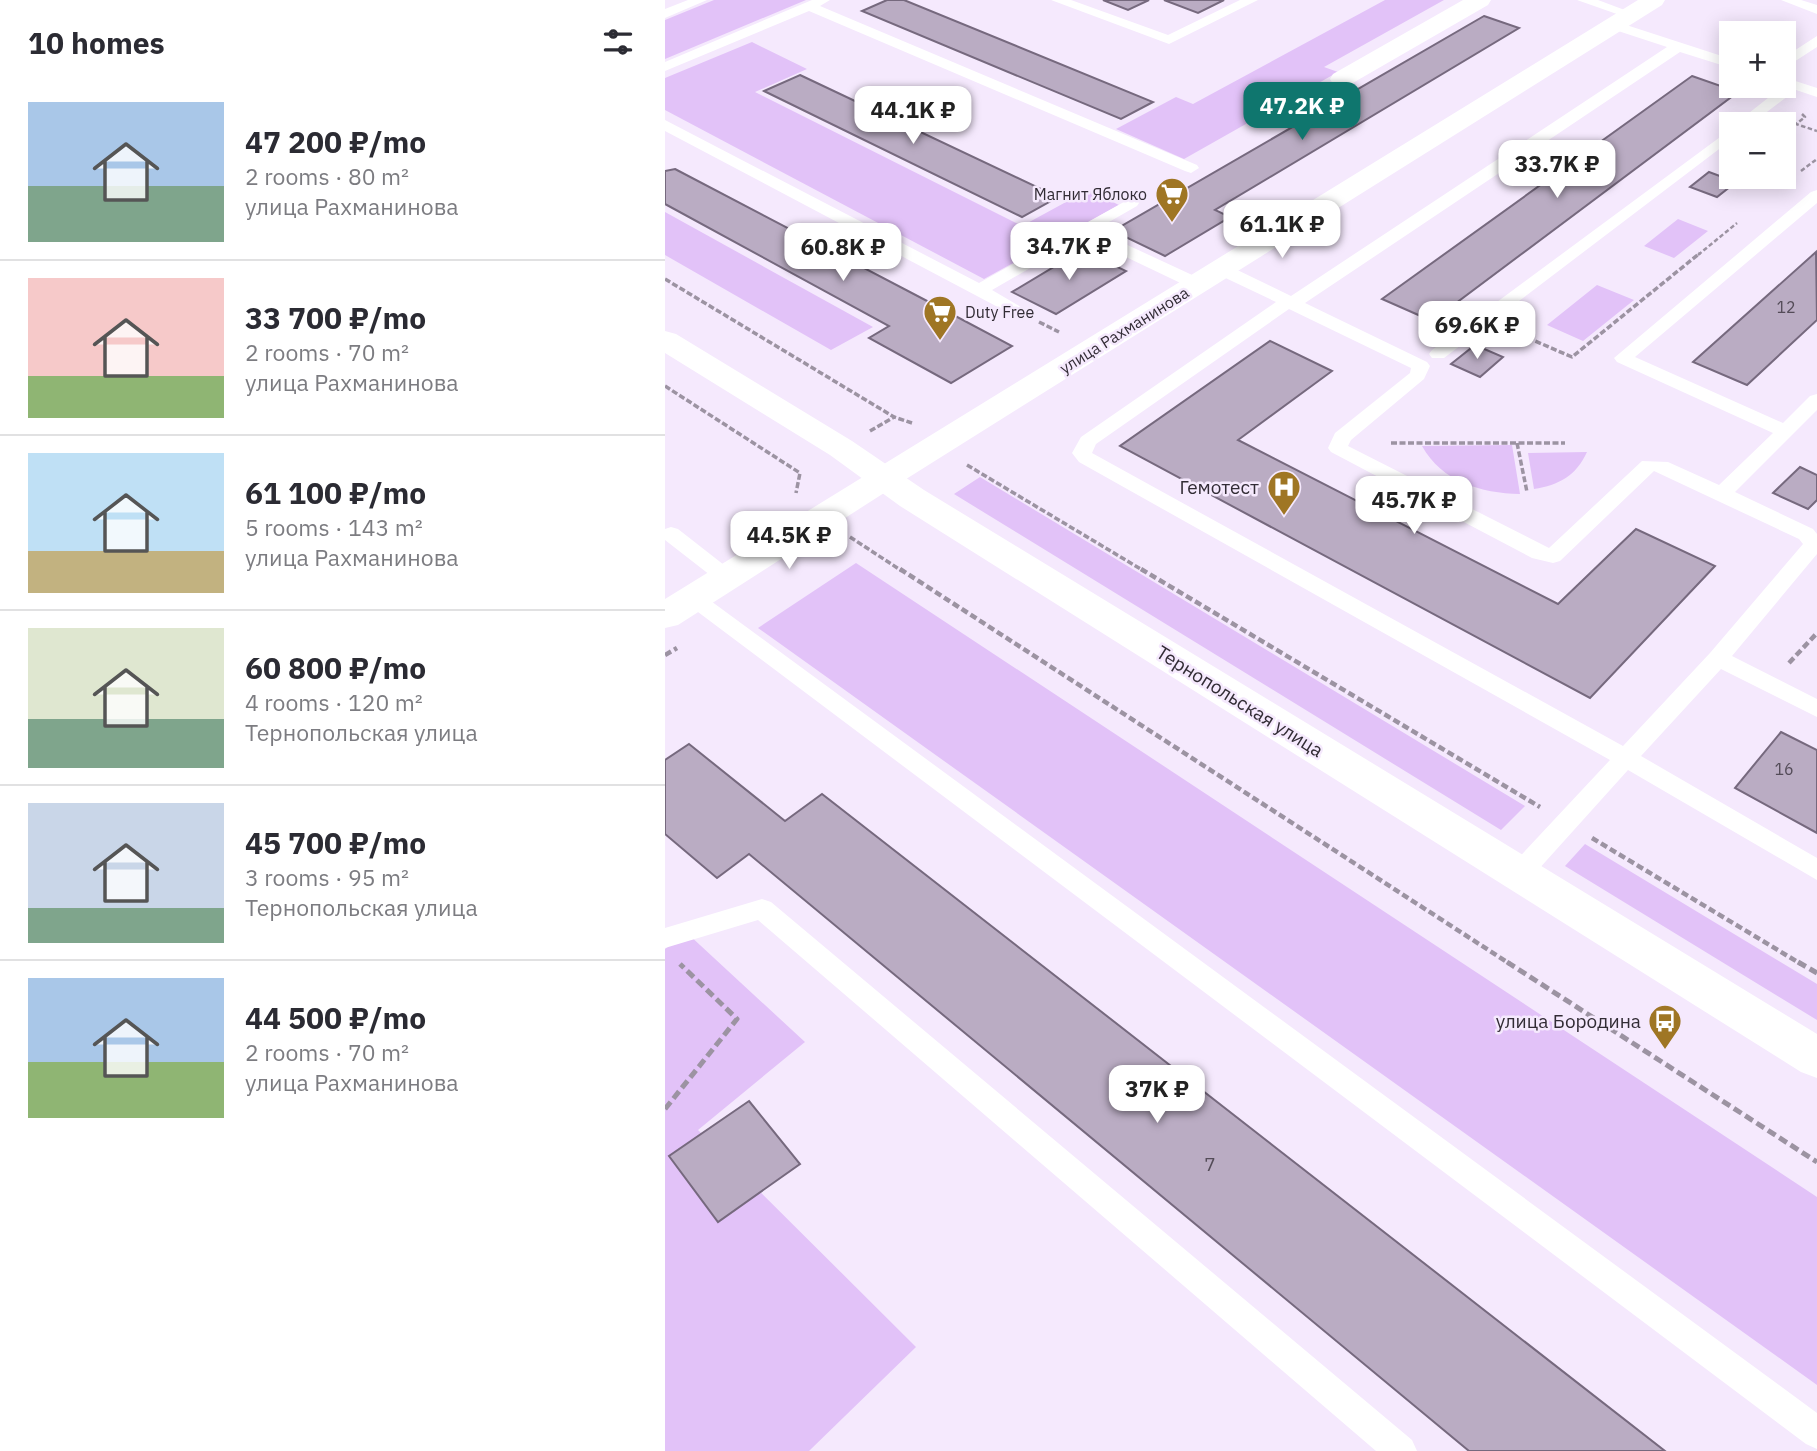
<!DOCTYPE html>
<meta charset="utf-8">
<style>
:root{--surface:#fff;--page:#f7f7f7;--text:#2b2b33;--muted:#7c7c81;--line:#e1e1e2;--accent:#0f766e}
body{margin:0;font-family:"IBM Plex Sans",sans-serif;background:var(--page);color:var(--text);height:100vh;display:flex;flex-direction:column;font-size:26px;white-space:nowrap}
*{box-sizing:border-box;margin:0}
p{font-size:23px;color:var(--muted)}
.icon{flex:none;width:38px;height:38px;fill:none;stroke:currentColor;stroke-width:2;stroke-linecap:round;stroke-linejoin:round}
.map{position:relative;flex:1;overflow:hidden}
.side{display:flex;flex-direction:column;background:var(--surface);width:665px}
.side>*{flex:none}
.controls{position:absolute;left:1054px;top:21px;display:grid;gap:14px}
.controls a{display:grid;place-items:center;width:77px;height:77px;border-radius:0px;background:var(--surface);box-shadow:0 4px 18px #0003;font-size:35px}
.price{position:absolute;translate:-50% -60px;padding:0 16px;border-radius:14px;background:#fff;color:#222;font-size:23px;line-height:46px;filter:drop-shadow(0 2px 4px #0008)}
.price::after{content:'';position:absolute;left:50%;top:42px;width:21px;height:16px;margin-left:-10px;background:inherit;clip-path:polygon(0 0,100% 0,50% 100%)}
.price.on{background:var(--accent);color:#fff}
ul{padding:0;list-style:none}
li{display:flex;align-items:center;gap:21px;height:175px;padding:0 28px}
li+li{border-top:2px solid var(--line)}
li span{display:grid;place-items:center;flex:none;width:196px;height:140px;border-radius:0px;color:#555}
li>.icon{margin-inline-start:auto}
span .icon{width:84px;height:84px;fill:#fffc;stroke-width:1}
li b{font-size:30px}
h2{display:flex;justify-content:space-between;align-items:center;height:84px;padding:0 28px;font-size:30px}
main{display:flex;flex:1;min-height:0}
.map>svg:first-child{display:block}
</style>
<main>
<section class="side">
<h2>10 homes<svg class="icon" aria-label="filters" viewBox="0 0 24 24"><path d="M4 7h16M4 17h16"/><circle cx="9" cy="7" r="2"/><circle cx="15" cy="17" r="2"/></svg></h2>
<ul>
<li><span style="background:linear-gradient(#a9c7e8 60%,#7fa58c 0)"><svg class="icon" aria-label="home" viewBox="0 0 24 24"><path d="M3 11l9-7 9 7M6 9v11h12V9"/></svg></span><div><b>47 200 ₽/mo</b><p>2 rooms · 80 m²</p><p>улица Рахманинова</p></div></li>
<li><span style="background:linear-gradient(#f6c9c9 70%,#8fb573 0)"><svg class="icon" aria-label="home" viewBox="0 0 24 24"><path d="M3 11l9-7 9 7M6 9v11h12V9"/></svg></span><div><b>33 700 ₽/mo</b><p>2 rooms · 70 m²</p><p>улица Рахманинова</p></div></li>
<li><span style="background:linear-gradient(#bfe0f5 70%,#c2b280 0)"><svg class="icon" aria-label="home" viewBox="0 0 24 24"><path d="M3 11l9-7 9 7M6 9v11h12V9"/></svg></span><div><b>61 100 ₽/mo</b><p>5 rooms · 143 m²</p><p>улица Рахманинова</p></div></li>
<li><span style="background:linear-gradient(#dfe7d0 65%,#7fa58c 0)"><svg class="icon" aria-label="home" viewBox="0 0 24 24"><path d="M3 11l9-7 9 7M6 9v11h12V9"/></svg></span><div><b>60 800 ₽/mo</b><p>4 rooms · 120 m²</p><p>Тернопольская улица</p></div></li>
<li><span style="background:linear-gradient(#c9d6e8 75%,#7fa58c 0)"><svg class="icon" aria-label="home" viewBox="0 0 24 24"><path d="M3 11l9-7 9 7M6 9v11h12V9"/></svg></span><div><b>45 700 ₽/mo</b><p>3 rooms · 95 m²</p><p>Тернопольская улица</p></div></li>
<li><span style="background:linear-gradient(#a9c7e8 60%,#8fb573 0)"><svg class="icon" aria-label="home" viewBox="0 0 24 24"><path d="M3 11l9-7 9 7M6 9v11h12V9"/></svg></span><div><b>44 500 ₽/mo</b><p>2 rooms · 70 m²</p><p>улица Рахманинова</p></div></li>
</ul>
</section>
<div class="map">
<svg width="1152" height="1451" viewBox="0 0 1152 1451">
<rect width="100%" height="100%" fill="#f5e9fd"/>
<path fill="#e2c2f8" d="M49 0H141L0 59V20Z
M720 0H779L659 67 673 72 519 159 451 129 511 97 528 104Z
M87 42 142 69 90 92 357 226 423 190 454 205 319 279 0 110V78Z
M0 212 208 327 166 350 0 255Z
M1013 219 1043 231 1009 258 979 246Z
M932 285 969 300 918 341 882 325Z
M847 445 855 494C816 493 777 482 757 446Z
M922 452C911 476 894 485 869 489L863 453Z
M315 477 860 806 836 830 289 494Z
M191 563 1152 1197V1385L93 628Z
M920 844 1152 984V1020L900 866Z
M22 933 140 1042 33 1130 251 1347 144 1451H0V949Z"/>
<path fill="#baacc3" stroke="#76697e" stroke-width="2" d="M222 0H239L488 102 456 119 197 11Z
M438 0H484L463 10Z
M499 0H559L533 13Z
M819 16 854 28 550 210 565 217 500 256 448 231Z
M135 75 393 197 357 217 99 91Z
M1027 76 1073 92 767 321 717 299Z
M10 169 264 302 347 346 286 383 204 338 224 326 0 204V171Z
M1044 172 1071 182 1052 197 1025 187Z
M417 250 461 271 391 314 347 292Z
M1151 252 1152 320 1082 385 1028 362Z
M605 341 667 371 573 440 893 604 971 529 1050 566 925 698 455 446Z
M810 345 838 357 815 377 786 364Z
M1135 467 1152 475V500L1143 509 1108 493Z
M1116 732 1152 750V833L1070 788Z
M24 744 120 821 157 794 1000 1451H804L84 854 52 878 0 834V760Z
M84 1101 135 1164 53 1222 4 1156Z"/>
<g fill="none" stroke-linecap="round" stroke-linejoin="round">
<path stroke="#9c93a2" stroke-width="2.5" stroke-dasharray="4.5 2.5" stroke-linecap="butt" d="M1137 114 1140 117 1131 124 1152 131
M1136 171 1152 159
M1033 255 1072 223"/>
<path stroke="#9c93a2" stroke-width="3.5" stroke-dasharray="6 2.5" stroke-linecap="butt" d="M0 279 229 417 247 423
M374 322 394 332
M847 331 907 357 1035 253
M0 386 135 473 131 493
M205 431 229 417
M726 443H900
M852 443 862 492
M302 465 479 571
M185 537 237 571"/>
<path stroke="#9c93a2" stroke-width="4.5" stroke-dasharray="7 3.5" stroke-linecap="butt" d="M235 569 845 964
M476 569 875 807
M0 655 12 648
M1124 663 1152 633
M927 838 1136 964"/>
<path stroke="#9c93a2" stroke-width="5" stroke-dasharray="9 4.5" stroke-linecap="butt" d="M842 962 1152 1162
M1133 962 1152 973
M0 1109 72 1019 15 964"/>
<path fill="#fff" fill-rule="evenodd" d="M23 0H42L0 18V9Z
M147 0H165L155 6 532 165 534 168 526 173 520 171 144 11 0 71V62Z
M386 0H406L503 35 575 0H593L504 44Z
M912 0H933L973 15 966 19Z
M1116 0H1136L1152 5V14Z
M949 21 1066 59V68L1015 52 640 303 762 362 765 366 759 379 686 440 683 446 884 548 977 461 1003 462 1054 485 1108 433 952 362 949 358 1146 192 1152 190V203L970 357 1118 423 1145 396 1152 394V410L1070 492 1148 529 1152 534V554L1067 656 1152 699V717L1056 669 976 756 1152 858V880L963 770 863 881 854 884 845 881 842 874 845 867 945 760 414 462 407 453 416 437 611 302 550 273 548 269 550 265H562L626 296 1002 47 944 28V22ZM624 309 746 368 745 373 670 433 663 448 666 452 867 558 888 563 895 561 989 471 1134 539 1138 544 1045 653 958 746 427 453 431 444Z
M1152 36V47L1118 69V58Z
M1118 77 1152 88V97L1131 90 1086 124H1070L1118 86Z
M0 120 314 283 466 198 472 200 474 203 472 206 430 230 538 280 541 284 538 288H526L419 237 327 290 361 310 352 315 346 314 0 131Z
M1066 129V140L779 358H767L764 354 767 350Z
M6 527 13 529 68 572 71 577 68 582H54L0 540V529Z
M28 591 35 593 1152 1413V1449L1141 1444 21 603 17 598 21 593Z
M97 899 106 902 747 1440 752 1451H711L93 920 0 948V928Z"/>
<path fill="#fff" fill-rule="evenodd" d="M798 0H826L823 5 686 84 677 86 668 84 665 79 668 74Z
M973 0H1000L997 5 230 486 218 489 206 486 201 479 206 472Z"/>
<path fill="#fff" fill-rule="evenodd" d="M218 469 230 472 235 479 230 486 13 625 0 628V599L206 472Z"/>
<path fill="#fff" fill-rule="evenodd" d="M0 331 11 334 187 441 259 490 1152 1034V1078L1136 1072 235 506 165 455 0 353Z"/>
</g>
<defs>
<symbol id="supermarket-pin" viewBox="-11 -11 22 30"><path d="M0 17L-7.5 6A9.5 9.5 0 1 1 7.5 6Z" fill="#9f7624" stroke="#f5e9fd"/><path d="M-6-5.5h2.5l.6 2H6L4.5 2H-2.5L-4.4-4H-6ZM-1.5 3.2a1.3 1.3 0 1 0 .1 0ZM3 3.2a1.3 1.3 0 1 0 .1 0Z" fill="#fff"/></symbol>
<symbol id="hospital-pin" viewBox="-11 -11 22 30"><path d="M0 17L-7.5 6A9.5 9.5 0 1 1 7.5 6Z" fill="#9f7624" stroke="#f5e9fd"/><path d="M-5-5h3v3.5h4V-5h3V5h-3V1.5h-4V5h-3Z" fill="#fff"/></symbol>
<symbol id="bus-pin" viewBox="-11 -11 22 30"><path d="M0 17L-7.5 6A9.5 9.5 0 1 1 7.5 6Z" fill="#9f7624" stroke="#f5e9fd"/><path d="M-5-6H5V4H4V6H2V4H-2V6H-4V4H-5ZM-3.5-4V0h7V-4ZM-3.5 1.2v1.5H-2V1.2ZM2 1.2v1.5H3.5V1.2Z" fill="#fff"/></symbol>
</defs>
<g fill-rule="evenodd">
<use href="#supermarket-pin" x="488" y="175" width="38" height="52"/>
<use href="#supermarket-pin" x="256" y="293" width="38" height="52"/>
<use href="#hospital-pin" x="600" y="468" width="38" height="52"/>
<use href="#bus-pin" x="981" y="1002" width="38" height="52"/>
</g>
<g text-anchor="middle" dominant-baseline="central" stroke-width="5" stroke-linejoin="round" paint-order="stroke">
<g font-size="16" fill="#322c35" stroke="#f5e9fd" text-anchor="end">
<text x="482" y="194">Магнит Яблоко</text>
<text x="300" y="312" text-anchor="start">Duty Free</text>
</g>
<g font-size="16" fill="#544c58">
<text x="1121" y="307">12</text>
<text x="1119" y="769">16</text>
</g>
<g font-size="16" fill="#322c35" stroke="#f5e9fd">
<text transform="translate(459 330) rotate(-32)">улица Рахманинова</text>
</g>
<g font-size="19" fill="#322c35" stroke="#f5e9fd" text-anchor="end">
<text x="594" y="487">Гемотест</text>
<text x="976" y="1021">улица Бородина</text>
</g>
<g font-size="19" fill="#322c35" stroke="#f5e9fd">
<text transform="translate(575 701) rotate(32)">Тернопольская улица</text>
</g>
<g font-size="19" fill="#544c58">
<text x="545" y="1164">7</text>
</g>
</g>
</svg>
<div class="controls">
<a>+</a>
<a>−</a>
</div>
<b class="price on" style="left:637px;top:142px">47.2K ₽</b>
<b class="price" style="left:248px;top:146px">44.1K ₽</b>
<b class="price" style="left:892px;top:200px">33.7K ₽</b>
<b class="price" style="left:617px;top:260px">61.1K ₽</b>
<b class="price" style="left:404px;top:282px">34.7K ₽</b>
<b class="price" style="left:178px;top:283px">60.8K ₽</b>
<b class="price" style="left:812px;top:361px">69.6K ₽</b>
<b class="price" style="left:749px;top:536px">45.7K ₽</b>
<b class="price" style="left:124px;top:571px">44.5K ₽</b>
<b class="price" style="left:492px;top:1125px">37K ₽</b>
</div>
</main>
